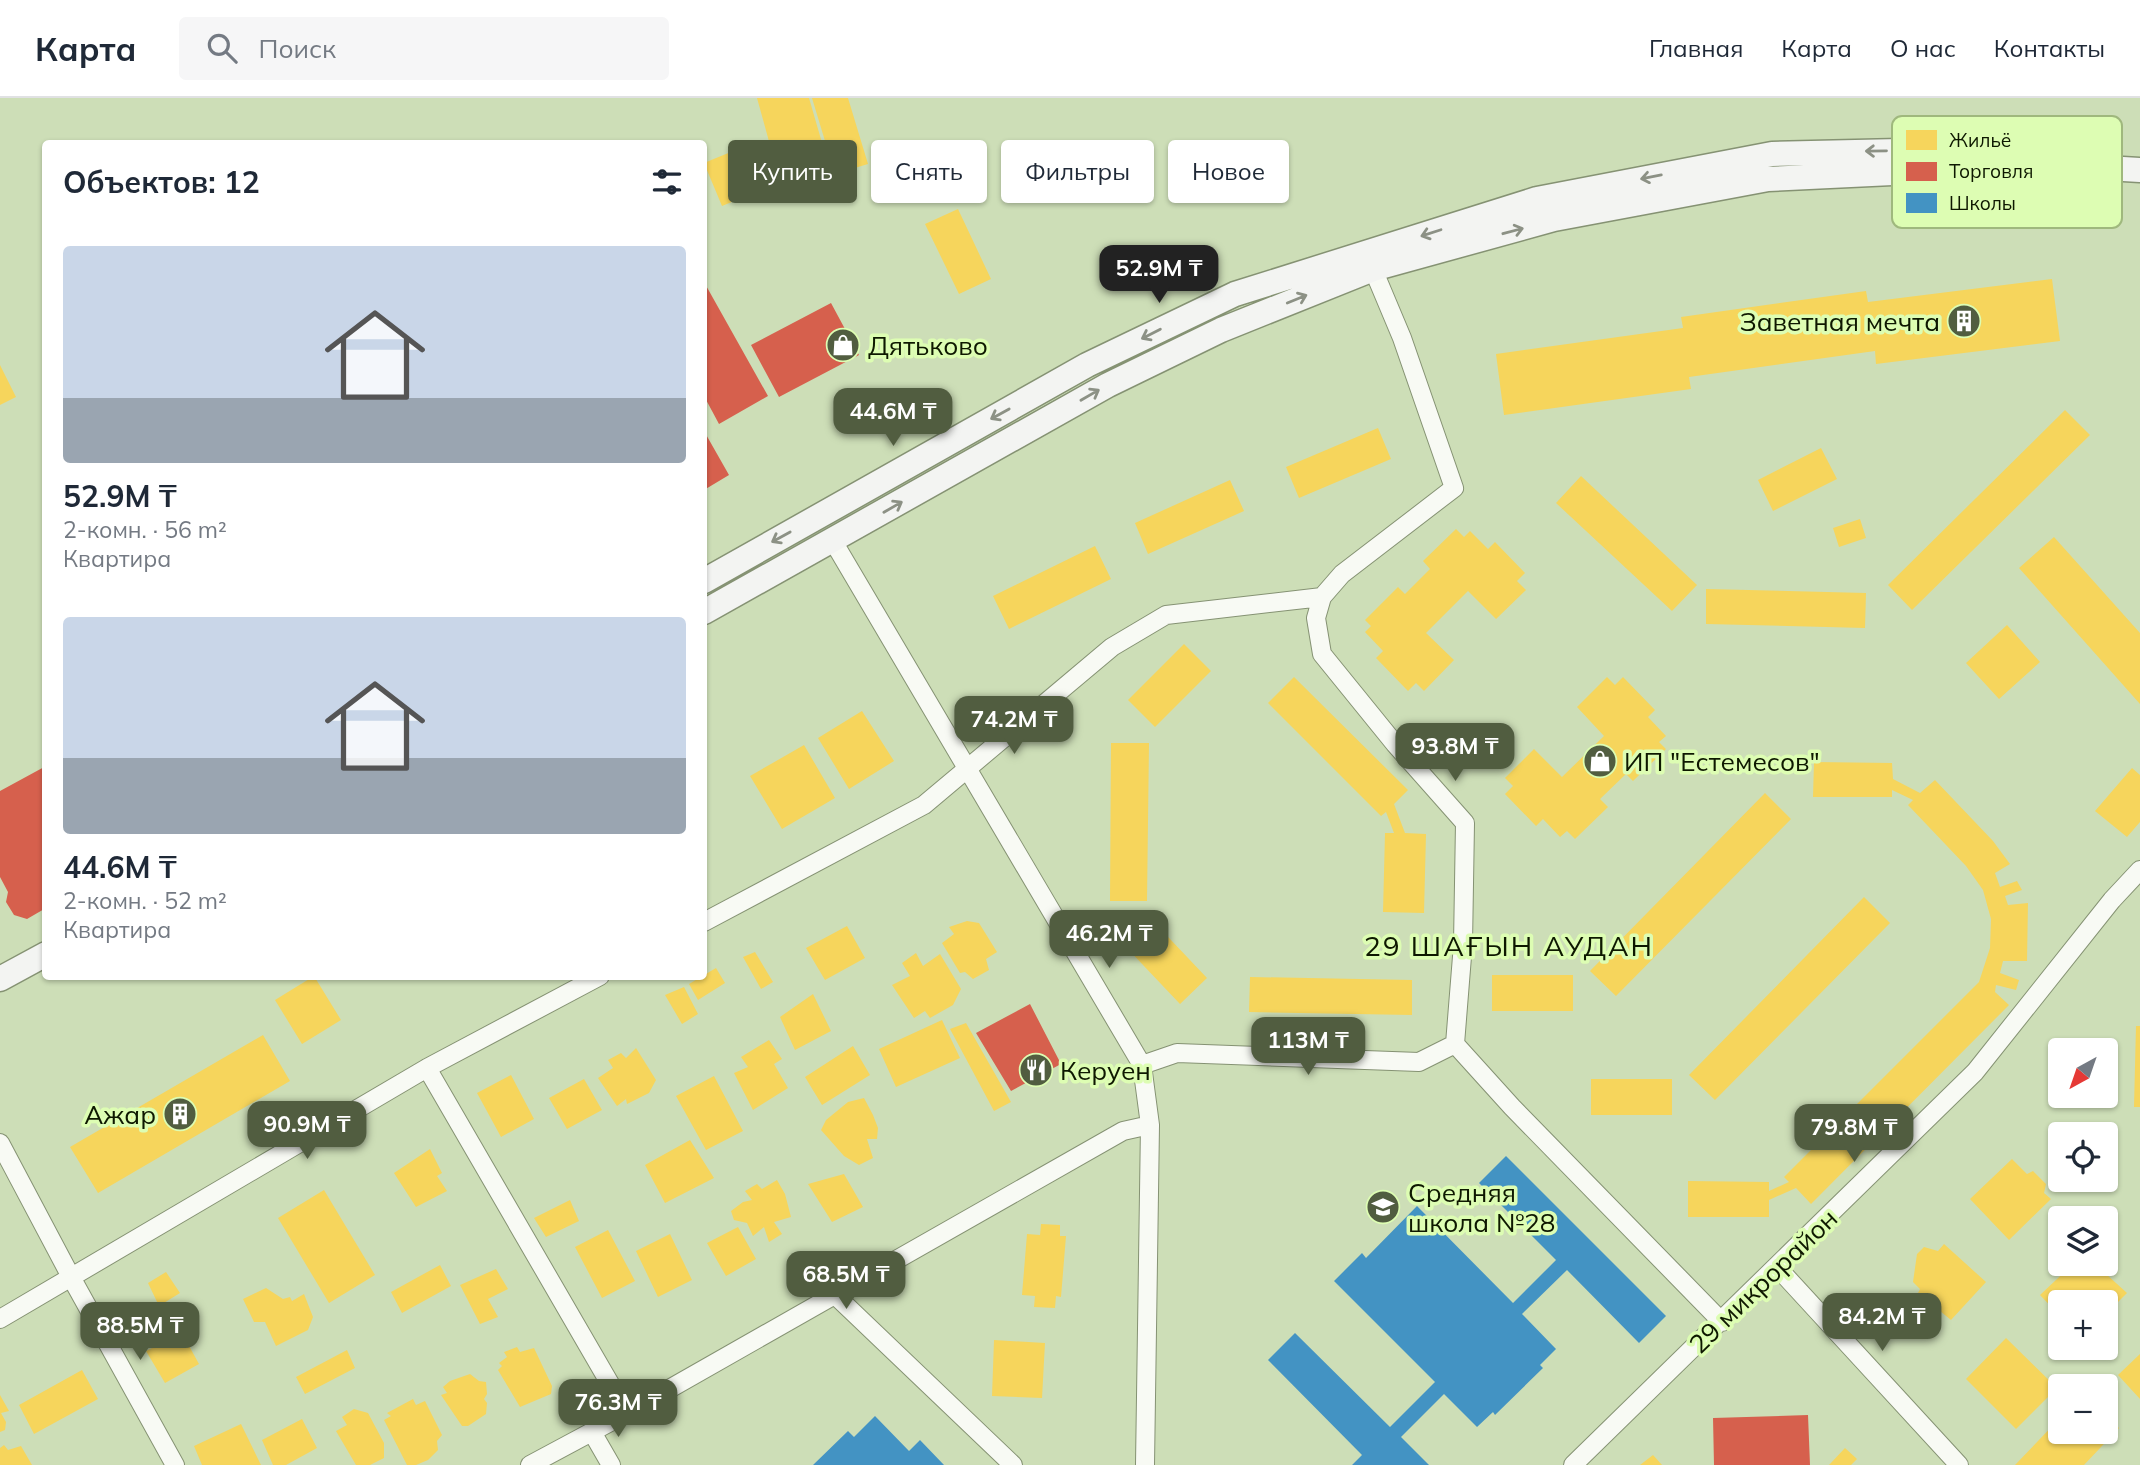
<!DOCTYPE html>
<html lang="ru">
<meta charset="utf-8">
<style>
:root{--surface:#fff;--page:#f6f6f7;--text:#1f2937;--muted:#747a83;--line:#e0e1e3;--accent:#515d40}
body{margin:0;font-family:Mulish,sans-serif;background:var(--page);color:var(--text);height:100vh;display:flex;flex-direction:column;font-size:26px;white-space:nowrap}
*{box-sizing:border-box;margin:0}
p{font-size:23px;color:var(--muted)}
.icon{flex:none;width:38px;height:38px;fill:none;stroke:currentColor;stroke-width:2;stroke-linecap:round;stroke-linejoin:round}
.map{position:relative;flex:1;overflow:hidden}
.side{position:absolute;left:42px;top:42px;width:665px;height:840px;display:flex;flex-direction:column;background:var(--surface);border-radius:7px;box-shadow:0 2px 5px #0004}
.side>*{flex:none}
.guide{position:absolute;left:728px;top:42px;width:665px;height:63px;display:flex;gap:14px}
.needle{width:46px;rotate:220deg}
.buttons{position:absolute;left:2048px;top:940px;display:grid;gap:14px}
.buttons a{display:grid;place-items:center;width:70px;height:70px;border-radius:7px;background:var(--surface);box-shadow:0 2px 5px #0004;font-size:35px}
.price{position:absolute;translate:-50% -60px;padding:0 16px;border-radius:14px;background:var(--accent);color:#fff;font-size:23px;line-height:46px;filter:drop-shadow(0 2px 4px #0008)}
.price::after{content:'';position:absolute;left:50%;top:42px;width:21px;height:16px;margin-left:-10px;background:inherit;clip-path:polygon(0 0,100% 0,50% 100%)}
.price.active{background:#222;color:#fff}
ul{padding:0;list-style:none}
li{display:grid;align-content:center;gap:14px;height:371px;padding:0 21px}
li span{display:grid;place-items:center;height:217px;border-radius:7px;color:#555}
li>.icon{margin-inline-start:auto}
span .icon{width:126px;height:126px;fill:#fffc;stroke-width:1}
li b{font-size:30px}
h2{display:flex;justify-content:space-between;align-items:center;height:84px;padding:0 21px;font-size:30px}
.pill{padding:0 24px;border-radius:7px;background:var(--surface);box-shadow:0 2px 5px #0004;font-size:24px;line-height:63px}
.pill.active{background:var(--accent);color:#fff}
header{display:flex;align-items:center;gap:42px;box-sizing:border-box;height:98px;padding:0 35px;background:var(--surface);border-bottom:2px solid var(--line)}
header strong{font-size:33px}
nav{display:flex;gap:38px;margin-inline-start:auto;font-size:24px}
.search{width:490px;height:63px;background:var(--page);display:flex;align-items:center;gap:18px;box-sizing:border-box;padding:0 24px;border-radius:7px;color:var(--muted);font-size:26px}
.map>svg:first-child{display:block}
</style>
<header>
<strong>Карта</strong>
<div class="search"><svg class="icon" aria-label="search" viewBox="0 0 24 24"><circle cx="10" cy="10" r="6"/><path d="M15 15l6 6"/></svg>Поиск</div>
<nav><a>Главная</a><a>Карта</a><a>О нас</a><a>Контакты</a></nav>
</header>
<div class="map">
<svg width="2140" height="1367" viewBox="0 0 2140 1367">
<rect width="100%" height="100%" fill="#cddeb7"/>
<path fill="#f6d55c" d="M757 0H809L827 62 778 76Z
M812 0H848L868 66 835 76Z
M760 42 778 85 722 108 704 65Z
M958 111 991 181 959 196 925 126Z
M2052 181 2060 243 1876 266 1875 253 1689 279 1691 291 1504 317 1496 256 1683 230 1681 219 1866 193 1868 204Z
M0 267 16 299 0 307Z
M2065 312 2090 337 1912 512 1888 487Z
M1378 330 1391 361 1299 400 1286 369Z
M1821 350 1837 381 1773 413 1758 382Z
M1581 378 1697 487 1672 513 1556 405Z
M1230 382 1244 413 1148 456 1135 425Z
M1860 421 1866 440 1839 449 1833 430Z
M1456 431 1464 439 1470 433 1488 451 1495 444 1525 475 1517 483 1526 492 1496 521 1468 493 1426 535 1454 562 1424 593 1416 585 1408 593 1376 560 1383 553 1365 534 1371 528 1365 522 1398 489 1405 496 1430 471 1423 463Z
M2054 439 2140 535V606L2019 470Z
M1095 448 1111 481 1009 531 993 498Z
M1706 491 1866 495 1865 530 1706 526Z
M2007 527 2040 564 1999 601 1966 565Z
M1184 546 1211 573 1155 629 1128 602Z
M1294 579 1408 692 1394 706 1405 735 1426 736 1424 815 1383 814 1385 735H1394L1386 714 1381 718 1268 605Z
M1607 579 1615 587 1623 579 1655 612 1648 619 1666 638 1659 644 1666 651 1633 683 1626 676 1600 701 1608 709 1575 741 1567 733 1560 739 1543 721 1536 728 1505 696 1513 688 1505 680 1534 651 1562 679 1604 638 1577 609Z
M862 613 894 663 849 691 818 640Z
M1111 645H1149L1147 803H1110Z
M804 647 835 700 782 731 750 678Z
M1814 664 1892 665 1893 681 1920 695 1935 682 1993 743 2010 766 1995 775 2000 789 2017 783 2022 792 2005 798 2008 807 2028 805 2027 863H2003L2000 875 2019 882 2016 892 1996 887 1995 894 2009 907 1811 1106 1796 1090 1769 1102V1119H1688V1083L1769 1084V1093L1789 1084 1784 1079 1979 884 1990 850 1991 821 1983 792 1966 768 1908 707 1913 702 1892 692V699H1813Z
M2132 670 2140 677V724L2127 739 2095 713Z
M1765 695 1791 721 1616 898 1590 873Z
M1864 799 1890 825 1715 1002 1689 977Z
M1152 822 1207 880 1180 906 1125 848Z
M967 823 979 825 997 854 986 861 989 872 973 881 965 874 960 875 942 845 954 836 949 829Z
M847 828 865 860 825 882 806 850Z
M755 854 773 884 761 891 743 859Z
M916 855 923 868 940 856 961 891 953 907 930 920 925 913 914 920 892 887 910 878 902 865Z
M716 870 725 885 698 902 689 886Z
M1492 877H1573V913H1492Z
M314 878 341 922 302 946 275 902Z
M1250 879 1412 882V917L1249 914Z
M684 889 698 916 682 926 665 897Z
M813 896 831 933 795 952 780 919Z
M942 922 960 960 896 989 879 951Z
M966 925 1011 1004 994 1013 950 931Z
M2136 928H2140V1009H2134Z
M263 937 290 983 98 1095 70 1049Z
M769 942 782 961 774 966 788 990 753 1012 734 975 748 969 741 959Z
M853 948 870 977 822 1007 805 979Z
M636 950 656 982 649 995 627 1006 626 1001 617 1008 598 980 613 970 608 962 621 955 626 960Z
M511 977 534 1021 501 1039 477 995Z
M714 978 743 1033 706 1052 676 998Z
M584 981 602 1012 567 1031 549 1000Z
M1591 981H1672V1017H1591Z
M864 1000 873 1017 878 1030 877 1041H867L873 1060 859 1067 844 1058 821 1032 826 1022 848 1004Z
M690 1042 714 1080 665 1105 645 1067Z
M430 1051 442 1075 437 1078 447 1093 416 1109 394 1075Z
M2012 1061 2027 1076 2033 1073 2046 1086 2044 1095 2051 1101 2009 1142 1970 1101Z
M844 1076 863 1109 832 1124 808 1086Z
M777 1082 785 1096 791 1119 774 1124 782 1136 769 1144 764 1129 753 1138 747 1125 734 1122 731 1113 743 1104 752 1102 745 1093 757 1086 762 1091Z
M324 1092 375 1177 329 1205 278 1120Z
M570 1102 579 1123 546 1139 534 1120Z
M1041 1126 1060 1127V1138H1066L1061 1199 1056 1198 1055 1210 1034 1209 1035 1198 1022 1197 1027 1136 1040 1137Z
M738 1129 756 1161 726 1178 707 1145Z
M608 1132 635 1183 602 1200 575 1149Z
M670 1136 692 1182 658 1199 636 1153Z
M1944 1146 1986 1184 1951 1222 1940 1213 1936 1217 1916 1199 1920 1191 1913 1184 1917 1156 1924 1149 1938 1153Z
M2073 1166H2095L2127 1195 2105 1217V1204H2060V1218L2040 1197Z
M440 1167 451 1188 402 1215 391 1194Z
M496 1171 508 1191 488 1201 498 1219 480 1226 460 1187Z
M166 1174 180 1195 159 1208 148 1185Z
M266 1190 283 1201 290 1199 292 1203 304 1196 313 1219 308 1232 276 1248 265 1224H254L243 1201Z
M182 1235 199 1266 165 1285 146 1253Z
M2006 1240 2057 1290 2016 1331 1966 1281Z
M994 1242 1045 1245 1042 1300 992 1298Z
M517 1249 520 1254 534 1250 552 1288 551 1296 520 1309 498 1272 502 1268 499 1265 507 1259 504 1254Z
M347 1252 355 1270 305 1296 296 1279Z
M2140 1256V1301L2118 1277Z
M82 1272 98 1301 34 1336 19 1307Z
M470 1276 479 1283 486 1284 487 1296 484 1301 487 1305 486 1316 468 1328H462L441 1297 447 1295 443 1289 450 1283Z
M0 1297 9 1313 1 1315 6 1324 5 1332 0 1334Z
M413 1301 416 1307 425 1303 442 1337 437 1343 438 1352 428 1362 416 1367H407L384 1322 391 1318 387 1315Z
M354 1311 368 1315 384 1345V1360L370 1367H356L336 1333 347 1327 342 1319Z
M2105 1317 2119 1330 2084 1367H2015L2060 1320V1334H2105Z
M302 1321 317 1350 286 1367H273L262 1342Z
M241 1326 261 1367H202L194 1348Z
M4 1347 8 1352 21 1348 32 1367H0V1350Z
M1845 1350 1857 1361 1851 1367H1829Z
M1653 1357 1662 1367H1640Z"/>
<path fill="#d6604d" d="M704 184 768 298 719 326 704 298Z
M831 205 859 257 779 299 751 247Z
M704 333 729 377 704 392Z
M46 668V810L27 821 14 817 6 804 8 794 0 779V693Z
M1030 906 1061 966 1011 993 976 935Z
M1808 1317 1810 1367H1714L1713 1320Z"/>
<path fill="#4393c3" d="M1506 1058 1666 1218 1639 1245 1567 1172 1522 1216 1556 1251 1540 1267 1543 1270 1495 1317 1493 1314 1477 1329 1444 1296 1401 1339 1429 1367H1352L1362 1357 1268 1262 1295 1235 1390 1329 1435 1284 1334 1183 1362 1155 1366 1160 1417 1108 1513 1205 1556 1162 1479 1085Z
M875 1318 909 1353 920 1342 944 1367H813L848 1333 854 1339Z"/>
<g fill="none" stroke-linecap="round" stroke-linejoin="round">
<defs>
<path id="street" d="M1373 171 1402 240 1454 390 1342 476 1322 499 1316 520 1322 556 1395 646 1465 725 1463 846 1455 946 1512 1009 1722 1224
M833 443 1142 967 1150 1027 1145 1367
M704 824 924 707 1112 549 1166 517 1322 499
M1142 967 1177 955 1419 964 1455 946
M427 970 627 1315
M0 1045 71 1179 175 1367
M1777 1169 1959 1367
M835 1197 1013 1367
M0 1221 427 970 600 878
M592 1334 611 1367
M530 1367 627 1315 1123 1033 1150 1027
M1573 1367 1975 974 2112 802 2140 772"/>
<path id="secondary" d="M704 483 1087 267 1235 196 1537 101 1772 56 2032 50 2081 52
M704 514 1108 287 1221 232 1373 171 1554 121 1768 81 2057 67 2140 72
M0 881 46 856"/>
</defs>
<use href="#street" stroke="#859273" stroke-width="20"/>
<use href="#secondary" stroke="#859273" stroke-width="27"/>
<use href="#street" stroke="#f8faf4" stroke-width="18"/>
<use href="#secondary" stroke="#f3f4f2" stroke-width="24"/>
</g>
<defs><path id="oneway-shaft" d="M-6 0H5M1.5-3L5.5 0L1.5 3" fill="none" stroke-width="1.6" stroke-linecap="round" stroke-linejoin="round" transform="scale(1.75)"/></defs>
<g stroke="#8c9185">
<use href="#oneway-shaft" transform="translate(1876 53) rotate(179)"/>
<use href="#oneway-shaft" transform="translate(1651 79) rotate(169)"/>
<use href="#oneway-shaft" transform="translate(1513 133) rotate(-15)"/>
<use href="#oneway-shaft" transform="translate(1431 135) rotate(162)"/>
<use href="#oneway-shaft" transform="translate(1297 201) rotate(-22)"/>
<use href="#oneway-shaft" transform="translate(1151 236) rotate(153)"/>
<use href="#oneway-shaft" transform="translate(1090 297) rotate(-30)"/>
<use href="#oneway-shaft" transform="translate(1000 316) rotate(151)"/>
<use href="#oneway-shaft" transform="translate(893 409) rotate(-30)"/>
<use href="#oneway-shaft" transform="translate(781 439) rotate(151)"/>
</g>
<defs>
<symbol id="building-disc" viewBox="-11 -11 22 22"><circle r="9.5" fill="#515d40" stroke="#ddfdb3"/><path d="M-4-6H4V6H1V3H-1V6H-4ZM-2.5-4.3h1.7v1.8h-1.7ZM.8-4.3h1.7v1.8H.8ZM-2.5-1h1.7V.8h-1.7ZM.8-1h1.7V.8H.8Z" fill="#fff"/></symbol>
<symbol id="shop-disc" viewBox="-11 -11 22 22"><circle r="9.5" fill="#515d40" stroke="#ddfdb3"/><path d="M-5-2.5h2.3a2.7 3.5 0 0 1 5.4 0H5L5.5 6h-11ZM-1.5-2.5h3a1.5 2.3 0 0 0-3 0Z" fill="#fff"/></symbol>
<symbol id="restaurant-disc" viewBox="-11 -11 22 22"><circle r="9.5" fill="#515d40" stroke="#ddfdb3"/><path d="M-5-6h1v4h1v-4h1v4h1v-4h1v5L-1.5 .5V6h-2V.5L-5-1ZM5-6V6H3V1.5H1.5Q1.5-4 5-6Z" fill="#fff"/></symbol>
<symbol id="school-disc" viewBox="-11 -11 22 22"><circle r="9.5" fill="#515d40" stroke="#ddfdb3"/><path d="M0-5L7-2L0 1L-7-2ZM-4 1L0 2.5L4 1V4Q0 6-4 4Z" fill="#fff"/></symbol>
</defs>
<g fill-rule="evenodd">
<use href="#building-disc" x="1945" y="204" width="38" height="38"/>
<use href="#shop-disc" x="824" y="228" width="38" height="38"/>
<use href="#shop-disc" x="1581" y="644" width="38" height="38"/>
<use href="#restaurant-disc" x="1017" y="953" width="38" height="38"/>
<use href="#building-disc" x="161" y="997" width="38" height="38"/>
<use href="#school-disc" x="1364" y="1090" width="38" height="38"/>
</g>
<g text-anchor="middle" dominant-baseline="central" stroke-width="7" stroke-linejoin="round" paint-order="stroke">
<g font-size="26" fill="#0e1800" stroke="#ddfdb3" text-anchor="start">
<text x="1940" y="223" text-anchor="end">Заветная мечта</text>
<text x="868" y="247">Дятьково</text>
<text x="1624" y="663">ИП "Естемесов"</text>
<text x="1060" y="972">Керуен</text>
<text x="156" y="1016" text-anchor="end">Ажар</text>
<text x="1408" y="1094">Средняя<tspan x="1408" dy="30">школа №28</tspan></text>
</g>
<g font-size="26" fill="#0e1800" stroke="#ddfdb3">
<text transform="translate(1763 1183) rotate(-44)">29 микрорайон</text>
</g>
<g font-size="28" letter-spacing="2" fill="#0e1800" stroke="#ddfdb3">
<text x="1509" y="847">29 ШАҒЫН АУДАН</text>
</g>
</g>
<rect x="1892" y="18" width="230" height="112" rx="10" fill="#ddfdb3" stroke="#9fb87d" stroke-width="2"/>
<rect x="1906" y="32" width="31" height="20" fill="#f6d55c"/>
<rect x="1906" y="64" width="31" height="19" fill="#d6604d"/>
<rect x="1906" y="95" width="31" height="20" fill="#4393c3"/>
<g font-size="19" fill="#0e1800">
<text x="1949" y="49">Жильё</text>
<text x="1949" y="80">Торговля</text>
<text x="1949" y="112">Школы</text>
</g>
</svg>
<div class="buttons">
<a><svg class="needle" viewBox="-14 -14 28 28"><path d="M0-13l5 13h-10z" fill="#e53935"/><path d="M0 13l5-13h-10z" fill="#747a83"/></svg></a>
<a><svg class="icon" aria-label="locate" viewBox="0 0 24 24"><circle cx="12" cy="12" r="6"/><path d="M12 2v4M12 18v4M2 12h4M18 12h4"/></svg></a>
<a><svg class="icon" aria-label="layers" viewBox="0 0 24 24"><path d="M12 4l9 5-9 5-9-5zM3 14l9 5 9-5"/></svg></a>
<a>+</a>
<a>−</a>
</div>
<b class="price active" style="left:1159px;top:207px">52.9M ₸</b>
<b class="price" style="left:893px;top:350px">44.6M ₸</b>
<b class="price" style="left:1014px;top:658px">74.2M ₸</b>
<b class="price" style="left:1455px;top:685px">93.8M ₸</b>
<b class="price" style="left:1109px;top:872px">46.2M ₸</b>
<b class="price" style="left:1308px;top:979px">113M ₸</b>
<b class="price" style="left:307px;top:1063px">90.9M ₸</b>
<b class="price" style="left:1854px;top:1066px">79.8M ₸</b>
<b class="price" style="left:846px;top:1213px">68.5M ₸</b>
<b class="price" style="left:1882px;top:1255px">84.2M ₸</b>
<b class="price" style="left:140px;top:1264px">88.5M ₸</b>
<b class="price" style="left:618px;top:1341px">76.3M ₸</b>
<div class="guide">
<a class="pill active">Купить</a>
<a class="pill">Снять</a>
<a class="pill">Фильтры</a>
<a class="pill">Новое</a>
</div>
<section class="side">
<h2>Объектов: 12<svg class="icon" aria-label="filters" viewBox="0 0 24 24"><path d="M4 7h16M4 17h16"/><circle cx="9" cy="7" r="2"/><circle cx="15" cy="17" r="2"/></svg></h2>
<ul>
<li><span style="background:linear-gradient(#c9d6e8 70%,#9aa5b1 0)"><svg class="icon" aria-label="home" viewBox="0 0 24 24"><path d="M3 11l9-7 9 7M6 9v11h12V9"/></svg></span><div><b>52.9M ₸</b><p>2-комн. · 56 m²</p><p>Квартира</p></div></li>
<li><span style="background:linear-gradient(#c9d6e8 65%,#9aa5b1 0)"><svg class="icon" aria-label="home" viewBox="0 0 24 24"><path d="M3 11l9-7 9 7M6 9v11h12V9"/></svg></span><div><b>44.6M ₸</b><p>2-комн. · 52 m²</p><p>Квартира</p></div></li>
</ul>
</section>
</div>
